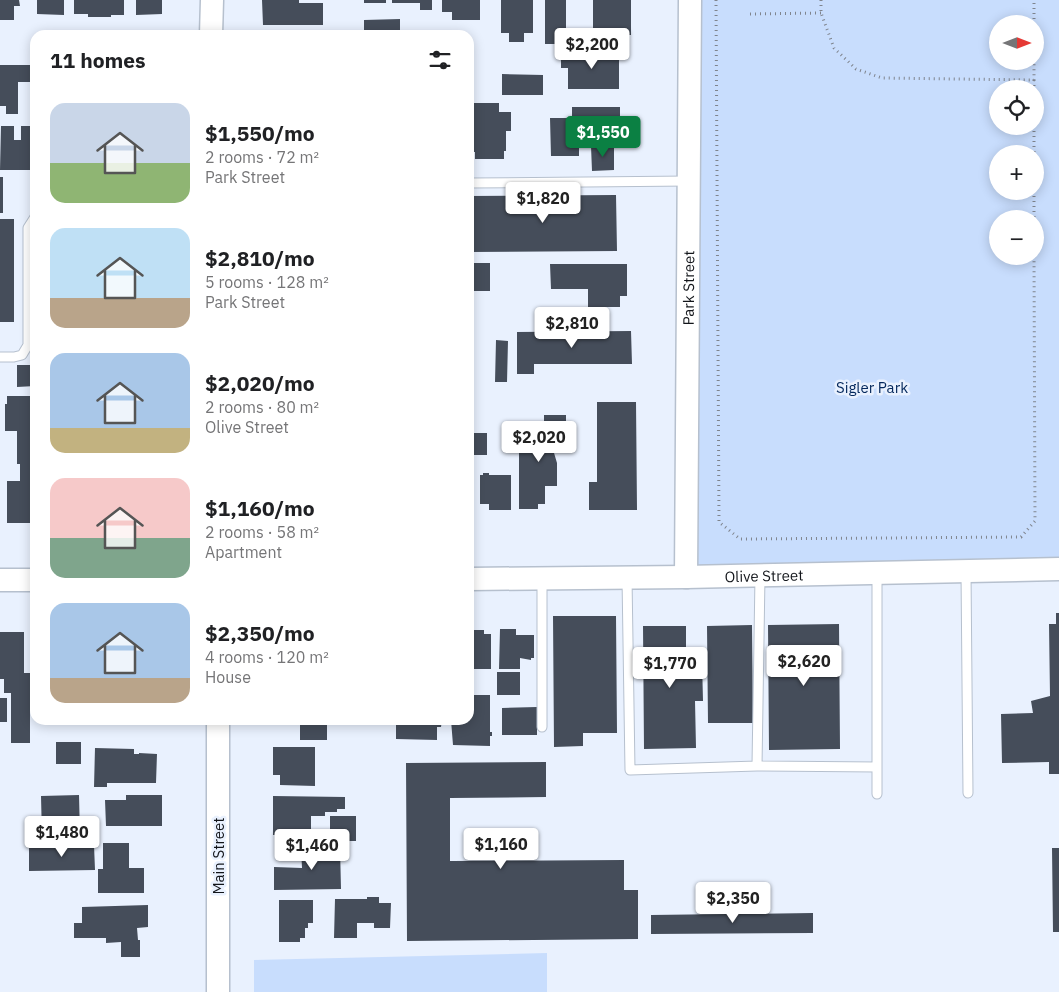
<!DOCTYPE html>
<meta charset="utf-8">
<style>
:root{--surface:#fff;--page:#f2f2f2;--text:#202124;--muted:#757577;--accent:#0b8043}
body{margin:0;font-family:"IBM Plex Sans",sans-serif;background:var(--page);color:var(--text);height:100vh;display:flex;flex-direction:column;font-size:19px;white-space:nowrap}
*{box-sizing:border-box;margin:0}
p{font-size:16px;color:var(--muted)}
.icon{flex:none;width:28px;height:28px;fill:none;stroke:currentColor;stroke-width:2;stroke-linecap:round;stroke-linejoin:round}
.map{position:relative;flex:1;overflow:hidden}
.panel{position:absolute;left:30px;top:30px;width:444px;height:695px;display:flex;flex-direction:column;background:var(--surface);border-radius:15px;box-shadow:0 2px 12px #0003}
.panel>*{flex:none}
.needle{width:32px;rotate:90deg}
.buttons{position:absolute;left:989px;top:15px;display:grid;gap:10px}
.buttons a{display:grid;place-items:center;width:55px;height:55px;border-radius:50%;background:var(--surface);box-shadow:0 2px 12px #0003;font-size:25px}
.price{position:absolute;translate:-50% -42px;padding:0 11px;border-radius:5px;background:#fff;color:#222;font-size:16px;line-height:32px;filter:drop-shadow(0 1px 2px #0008)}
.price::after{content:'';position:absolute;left:50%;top:30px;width:15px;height:11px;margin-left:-8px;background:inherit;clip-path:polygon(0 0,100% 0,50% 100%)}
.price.selected{background:var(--accent);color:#fff}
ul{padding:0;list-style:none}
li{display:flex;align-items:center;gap:15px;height:125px;padding:0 20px}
li span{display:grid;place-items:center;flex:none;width:140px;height:100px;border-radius:15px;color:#555}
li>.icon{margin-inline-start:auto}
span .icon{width:60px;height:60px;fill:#fffc;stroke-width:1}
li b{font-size:21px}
h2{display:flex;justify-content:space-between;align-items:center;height:60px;padding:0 20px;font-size:21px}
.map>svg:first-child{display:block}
</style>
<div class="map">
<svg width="1059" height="992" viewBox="0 0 1059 992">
<rect width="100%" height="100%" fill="#e9f1fe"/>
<path fill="#c8ddfd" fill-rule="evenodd" d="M689 0H1059V564L691 573ZM998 24H1035V61H998ZM998 89H1035V126H998ZM998 154H1035V191H998ZM998 219H1035V256H998Z
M547 953V992H254V960Z"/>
<path fill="#454d5a" d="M0 0H19L20 6H14V20H0Z
M37 0H64V15L37 14Z
M74 0H124V15H111V17H88V14H74Z
M136 0H162V14L136 15Z
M262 0H299V3H323V25H263Z
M364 0H386V3H364Z
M392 0H432V10H420V3H392Z
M442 0H480V20H452V12H442Z
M501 0H533V33H524V42H509V33H501Z
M545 0H566V44H545Z
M593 0H631V35H593Z
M400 19V35H364V20Z
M118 31H149V35H118Z
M420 31H439V35H420Z
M561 53H619V89H568V68H561Z
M0 65H32V82H18V114H6V106H0Z
M502 74 543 75V95H502Z
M469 103H499V112H511V131H506V151H504V159H475V152H469Z
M572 107H620V139H579V156H551L550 118H572Z
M1 126H14V140H21V126H35V170H0Z
M614 145V170L592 171 591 146Z
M0 177H3V213H0Z
M616 195 617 251 469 252V196Z
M0 219H14V322H0Z
M469 263H490V291H469Z
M550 264H627V296H620V307H588V289H551Z
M559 307H582L581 327H559Z
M631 331 632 364H534V374H517V332Z
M496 340 508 341 507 382H495Z
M17 365H35V386L17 387Z
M7 396H35V523H7V481H20V464H17V431H5V404H7Z
M597 402H636L637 510H589V482H597Z
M544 415H566V436H549L557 463V486H545V504H538V509H519V440H532V434H544Z
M469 433H487V455H469Z
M483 473H489V475H511V510H489V504H480V475H483Z
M1056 613H1059V774H1049V762L1002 763 1001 714 1033 713 1031 701 1050 696 1049 624H1056Z
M553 616H616L617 733H583V746L554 747Z
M839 624 840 749 769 750 768 625Z
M752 625 753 723H708L707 626Z
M643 626H686V661H702L703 701H695L696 748 644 749Z
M500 629H516V635H534V658H531V660L520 658V669H499Z
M470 630H484V634H491V669H469V634H470Z
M0 632H24V673H30V743H11V693H4V679H0Z
M497 672H520V695H497Z
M469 695H490V732H492V736H490V746L453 745 451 720H469Z
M0 698H7V722H0Z
M537 707V735H502V708Z
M300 720H327V740H300Z
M396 720H442L441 727H437V740L396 739Z
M56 742H81V764H56Z
M273 747H315V786L280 785V775H273Z
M95 748 134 749V754H139V753L157 754 156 783H107V787H94Z
M546 762V797L450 798V861L624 860V890H638V939L407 941 406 763Z
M79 795 80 835 42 837 41 796Z
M126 795H162V826H106L105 800H126Z
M273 796 345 797V809H337V812H325V816H311V835H273Z
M330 816H356V841H330Z
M103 843H129V868H144V893H98V869H103Z
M29 845H94L95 870 29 871Z
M301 847H340L341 889 274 890V867L302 868Z
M1052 848H1059V932H1053Z
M367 897H379V903H391L390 928H374V923H357V938H334L335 899H367Z
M279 900H313V923H308V928H305V938H300V942H279Z
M148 905V927L137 928 138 940H140V957H121V942L106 943V938H74V923H82V907Z
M813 913V933L651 934V915Z"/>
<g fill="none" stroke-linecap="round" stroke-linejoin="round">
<defs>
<path id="service" d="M469 183 689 181
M0 357H14L22 355 28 345V228L35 217
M966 572 968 793
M877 574V794
M760 576 757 766 877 767
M542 578V727
M627 578 630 770 757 766"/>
<g id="tertiary">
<path d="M211 35 212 0"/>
<path id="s1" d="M686 577 690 0"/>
<path id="s2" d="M469 579 686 577 1059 569"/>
<path d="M0 580H35"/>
<path d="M218 992V720"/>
</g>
</defs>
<use href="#service" stroke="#b6c0ce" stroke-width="11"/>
<use href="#tertiary" stroke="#b6c0ce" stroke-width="25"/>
<path stroke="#7f848d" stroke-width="3" stroke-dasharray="1 4" stroke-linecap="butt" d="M716 0 719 522 740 539 1021 537 1035 521 1034 256
M821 0V13L834 48 856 69 882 78 1034 80V61
M750 14 821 13
M1034 24V0
M1034 80V89
M1034 126V154
M1034 191V219"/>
<use href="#service" stroke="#fff" stroke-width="9"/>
<use href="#tertiary" stroke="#fff" stroke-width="22"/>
</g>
<g text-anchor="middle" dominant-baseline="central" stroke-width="5" stroke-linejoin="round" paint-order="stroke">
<g font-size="15" fill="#12151a" stroke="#e9f1fe">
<text stroke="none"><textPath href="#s1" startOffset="289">Park Street</textPath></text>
<text stroke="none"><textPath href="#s2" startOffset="295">Olive Street</textPath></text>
<text transform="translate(218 856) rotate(-90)">Main Street</text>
</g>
<g font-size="15" fill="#04285c" stroke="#e9f1fe">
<text x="872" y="387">Sigler Park</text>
</g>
</g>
</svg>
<div class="buttons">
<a><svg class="needle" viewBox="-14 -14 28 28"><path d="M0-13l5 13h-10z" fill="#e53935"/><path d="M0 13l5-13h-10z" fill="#757577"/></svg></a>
<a><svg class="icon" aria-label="locate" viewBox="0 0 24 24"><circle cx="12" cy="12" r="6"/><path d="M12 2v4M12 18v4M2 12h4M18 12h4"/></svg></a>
<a>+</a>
<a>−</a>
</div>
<b class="price" style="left:592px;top:70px">$2,200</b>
<b class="price selected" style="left:603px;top:158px">$1,550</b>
<b class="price" style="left:543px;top:224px">$1,820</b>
<b class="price" style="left:572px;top:349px">$2,810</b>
<b class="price" style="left:539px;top:463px">$2,020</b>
<b class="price" style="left:804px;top:687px">$2,620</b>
<b class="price" style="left:670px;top:689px">$1,770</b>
<b class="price" style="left:62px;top:858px">$1,480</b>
<b class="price" style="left:501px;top:870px">$1,160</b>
<b class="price" style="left:312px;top:871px">$1,460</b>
<b class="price" style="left:733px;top:924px">$2,350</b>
<section class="panel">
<h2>11 homes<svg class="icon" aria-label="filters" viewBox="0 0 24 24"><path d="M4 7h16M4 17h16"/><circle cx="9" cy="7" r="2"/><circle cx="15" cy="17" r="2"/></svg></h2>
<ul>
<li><span style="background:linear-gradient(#c9d6e8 60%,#8fb573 0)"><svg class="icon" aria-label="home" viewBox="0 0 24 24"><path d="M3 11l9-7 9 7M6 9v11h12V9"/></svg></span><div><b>$1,550/mo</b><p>2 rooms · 72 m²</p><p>Park Street</p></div></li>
<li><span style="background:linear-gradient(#bfe0f5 70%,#b9a48a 0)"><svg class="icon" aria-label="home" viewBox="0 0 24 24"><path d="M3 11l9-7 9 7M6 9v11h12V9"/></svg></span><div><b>$2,810/mo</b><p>5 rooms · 128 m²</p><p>Park Street</p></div></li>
<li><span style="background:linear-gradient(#a9c7e8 75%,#c2b280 0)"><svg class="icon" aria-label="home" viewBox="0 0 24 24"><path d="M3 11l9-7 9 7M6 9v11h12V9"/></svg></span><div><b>$2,020/mo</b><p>2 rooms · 80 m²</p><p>Olive Street</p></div></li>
<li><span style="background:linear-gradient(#f6c9c9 60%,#7fa58c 0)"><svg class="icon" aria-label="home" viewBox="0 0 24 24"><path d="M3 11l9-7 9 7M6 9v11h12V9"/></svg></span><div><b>$1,160/mo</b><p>2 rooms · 58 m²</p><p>Apartment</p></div></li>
<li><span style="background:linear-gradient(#a9c7e8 75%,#b9a48a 0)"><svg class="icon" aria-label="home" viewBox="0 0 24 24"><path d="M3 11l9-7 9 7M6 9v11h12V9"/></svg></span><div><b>$2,350/mo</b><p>4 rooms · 120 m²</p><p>House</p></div></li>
</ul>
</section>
</div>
